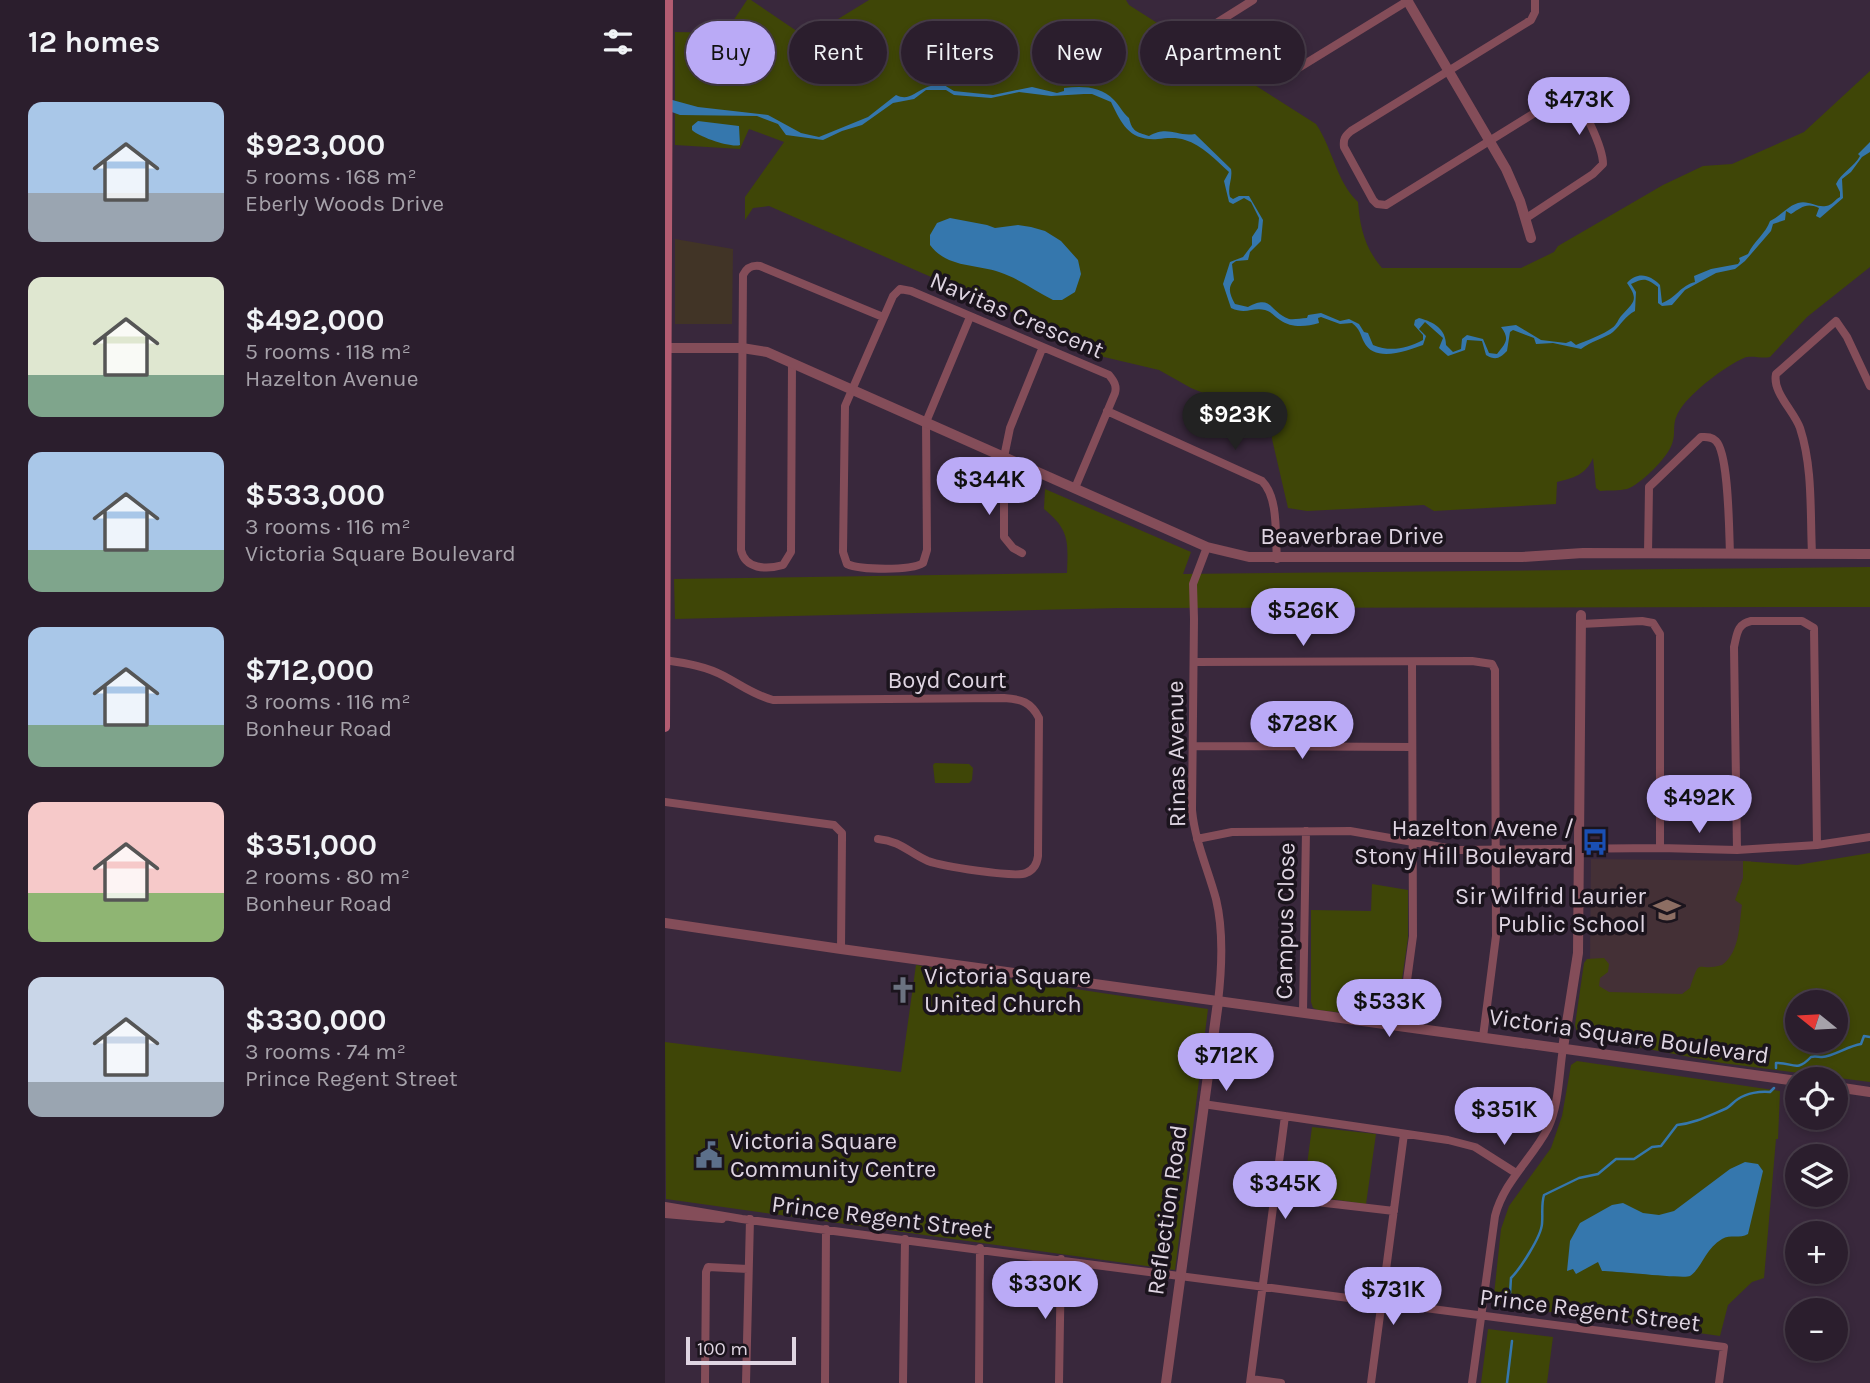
<!DOCTYPE html>
<meta charset="utf-8">
<style>
:root{--surface:#2b1e2d;--page:#332735;--text:#f1f3f6;--muted:#a6a2aa;--line:#473c49;--accent:#baaaf6}
body{margin:0;font-family:Karla,sans-serif;background:var(--page);color:var(--text);height:100vh;display:flex;flex-direction:column;font-size:26px;white-space:nowrap}
*{box-sizing:border-box;margin:0}
p{font-size:23px;color:var(--muted)}
.icon{flex:none;width:38px;height:38px;fill:none;stroke:currentColor;stroke-width:2;stroke-linecap:round;stroke-linejoin:round}
.map{position:relative;flex:1;overflow:hidden}
.details{display:flex;flex-direction:column;background:var(--surface);width:665px}
.details>*{flex:none}
.hud{position:absolute;left:21px;top:21px;width:665px;height:63px;display:flex;gap:14px}
.needle{width:46px;rotate:288deg}
.tools{position:absolute;left:1120px;top:990px;display:grid;gap:14px}
.tools a{display:grid;place-items:center;width:63px;height:63px;border-radius:50%;background:var(--surface);box-shadow:0 4px 10px #0003,0 0 0 2px var(--line);font-size:35px}
.scale{position:absolute;left:21px;bottom:18px;width:110px;box-sizing:border-box;padding-left:7px;border:4px solid #dfd5e2;border-top:0;font-size:19px;line-height:24px;white-space:nowrap;color:#dfd5e2;-webkit-text-stroke:5px #1b141d;paint-order:stroke}
.price{position:absolute;translate:-50% -60px;padding:0 16px;border-radius:24px;background:var(--accent);color:#111;font-size:23px;line-height:46px;filter:drop-shadow(0 2px 4px #0008)}
.price::after{content:'';position:absolute;left:50%;top:42px;width:21px;height:16px;margin-left:-10px;background:inherit;clip-path:polygon(0 0,100% 0,50% 100%)}
.price.selected{background:#222;color:#fff}
ul{padding:0;list-style:none}
li{display:flex;align-items:center;gap:21px;height:175px;padding:0 28px}
li span{display:grid;place-items:center;flex:none;width:196px;height:140px;border-radius:14px;color:#555}
li>.icon{margin-inline-start:auto}
span .icon{width:84px;height:84px;fill:#fffc;stroke-width:1}
li b{font-size:30px}
h2{display:flex;justify-content:space-between;align-items:center;height:84px;padding:0 28px;font-size:30px}
.pill{padding:0 24px;border-radius:32px;background:var(--surface);box-shadow:0 4px 10px #0003,0 0 0 2px var(--line);font-size:24px;line-height:63px}
.pill.selected{background:var(--accent);color:#111}
main{display:flex;flex:1;min-height:0}
.map>svg:first-child{display:block}
</style>
<main>
<section class="details">
<h2>12 homes<svg class="icon" aria-label="filters" viewBox="0 0 24 24"><path d="M4 7h16M4 17h16"/><circle cx="9" cy="7" r="2"/><circle cx="15" cy="17" r="2"/></svg></h2>
<ul>
<li><span style="background:linear-gradient(#a9c7e8 65%,#9aa5b1 0)"><svg class="icon" aria-label="home" viewBox="0 0 24 24"><path d="M3 11l9-7 9 7M6 9v11h12V9"/></svg></span><div><b>$923,000</b><p>5 rooms · 168 m²</p><p>Eberly Woods Drive</p></div></li>
<li><span style="background:linear-gradient(#dfe7d0 70%,#7fa58c 0)"><svg class="icon" aria-label="home" viewBox="0 0 24 24"><path d="M3 11l9-7 9 7M6 9v11h12V9"/></svg></span><div><b>$492,000</b><p>5 rooms · 118 m²</p><p>Hazelton Avenue</p></div></li>
<li><span style="background:linear-gradient(#a9c7e8 70%,#7fa58c 0)"><svg class="icon" aria-label="home" viewBox="0 0 24 24"><path d="M3 11l9-7 9 7M6 9v11h12V9"/></svg></span><div><b>$533,000</b><p>3 rooms · 116 m²</p><p>Victoria Square Boulevard</p></div></li>
<li><span style="background:linear-gradient(#a9c7e8 70%,#7fa58c 0)"><svg class="icon" aria-label="home" viewBox="0 0 24 24"><path d="M3 11l9-7 9 7M6 9v11h12V9"/></svg></span><div><b>$712,000</b><p>3 rooms · 116 m²</p><p>Bonheur Road</p></div></li>
<li><span style="background:linear-gradient(#f6c9c9 65%,#8fb573 0)"><svg class="icon" aria-label="home" viewBox="0 0 24 24"><path d="M3 11l9-7 9 7M6 9v11h12V9"/></svg></span><div><b>$351,000</b><p>2 rooms · 80 m²</p><p>Bonheur Road</p></div></li>
<li><span style="background:linear-gradient(#c9d6e8 75%,#9aa5b1 0)"><svg class="icon" aria-label="home" viewBox="0 0 24 24"><path d="M3 11l9-7 9 7M6 9v11h12V9"/></svg></span><div><b>$330,000</b><p>3 rooms · 74 m²</p><p>Prince Regent Street</p></div></li>
</ul>
</section>
<div class="map">
<svg width="1205" height="1383" viewBox="0 0 1205 1383">
<rect width="100%" height="100%" fill="#39283c"/>
<path fill="#413426" d="M10 239 68 249 67 324H10Z"/>
<path fill="#443036" d="M926 859 1086 861 1061 1042 937 1027 925 968Z"/>
<path fill="#3f4607" fill-rule="evenodd" d="M82 0H86L142 38 204 0H461L464 5 651 124C668 149 671 181 693 202 695 228 700 248 717 268H856L889 252 893 246 998 185 1038 166 1067 164 1139 132 1205 71V267L1142 317 1105 357C1097 359 1086 355 1079 358 1060 366 1027 392 1016 408 1005 424 1012 431 1007 444 1003 457 975 485 962 489 954 491 944 490 935 491L931 488 928 458C921 475 908 478 892 482L891 504 769 511 759 505 642 511 623 508 607 439 606 424 602 419 526 388 494 370 439 357 387 330 104 206 88 208 80 220V197L119 142 84 129 75 149 10 145V32L60 33Z
M380 489 526 552 518 574 1205 567V607L453 608 10 619 9 579 402 573C403 542 405 530 379 509Z
M270 763 304 764 308 768 307 780 304 783H270L268 765Z
M1205 853V1082L1057 1063 972 1047 932 1043 931 1041 913 1036 910 1025 919 963 922 959 939 958 944 964 943 972 935 978 934 986 944 992 1017 994 1025 988C1036 954 1031 973 1057 965 1075 952 1074 925 1077 905L1070 900 1078 878V861L1132 865ZM1132 1003H1171V1041H1132Z
M707 884 743 890V938L732 1013 725 1018 653 1010 648 1008 646 1002V910L706 911Z
M251 965 543 1009 510 1270 1 1199 0 1042 236 1072Z
M912 1061 1115 1091 1113 1139H1111L1099 1278 1087 1282 1063 1305 1055 1336 828 1304 836 1229 844 1206 886 1148 897 1116 906 1065Z
M647 1127 711 1134 701 1204 638 1195Z
M823 1329 888 1337 882 1383H816Z"/>
<path fill="#3577ad" d="M279 85 289 91 328 95 367 87 392 93 399 91V88C417 86 436 86 449 100 455 106 457 112 464 118 467 131 471 132 484 136 503 125 512 137 530 134L566 169C568 179 562 187 565 197L568 199 574 196H584L598 220 596 241 585 252 583 260 571 261 567 264 569 280C562 288 565 295 570 304L583 307C607 294 604 311 624 319 629 320 636 318 642 318L643 315 656 313 675 321 684 319 694 324 699 332 703 333 708 345C725 352 741 349 758 340V335L749 325 750 320 754 318C769 322 781 329 781 345L788 352 796 349 797 339 802 335 818 339 824 353 832 354C841 343 845 339 836 327L851 325 876 340 901 343 906 341 911 345C921 341 939 334 947 328 952 325 953 319 957 315 969 302 974 300 962 283 973 271 985 275 995 285L997 303C1011 298 1015 286 1030 282L1029 276 1046 269 1073 264 1075 261 1074 258 1083 254C1089 241 1101 233 1105 221 1116 216 1121 207 1133 203 1144 200 1152 208 1161 206 1168 205 1169 200 1175 197V192L1171 184C1176 173 1189 167 1195 156L1193 154 1205 142V152L1197 157 1186 172 1177 179 1178 198 1155 218 1151 216 1154 208C1141 202 1136 208 1126 214L1121 211 1120 220 1108 224 1106 231 1080 261 1070 269 1051 273 1020 290 1007 305 997 306 993 303V287C981 278 979 278 966 284L971 292 970 311C960 316 956 325 948 332 942 337 925 342 916 349L888 343 871 344 869 338 848 330 845 332 842 351C835 358 831 361 821 355L817 341 802 340 800 350 783 356 774 348 778 338 760 322 754 329 761 336 758 345C742 351 709 363 699 342 695 334 695 329 687 323L675 324 656 317 653 318 654 323C641 327 626 328 615 320 609 316 607 312 600 310 587 307 581 315 566 308L558 284 565 262 578 257 587 245V237L593 228 594 218 586 202 579 198 568 204 564 202 559 181 564 172C551 160 537 145 520 140 512 137 501 138 493 139 465 141 457 125 446 102L427 94H419L386 96 354 92 326 98 289 95 281 90H261L249 99 228 103 197 125 177 131 158 140 121 135 113 124 92 116 15 115 4 111 0 98 33 107 103 115 136 133 154 137 203 117 231 95C243 101 249 93 260 88 266 85 273 85 279 85Z
M33 121 74 126 75 145C66 148 34 137 27 130V126Z
M285 218 322 225 330 228 353 225 366 227 380 231 396 241 413 260 416 274 410 292 397 300H388C370 291 353 278 334 272 311 264 282 268 265 245V235L272 223Z
M1080 1162 1093 1164 1098 1171 1083 1234C1075 1239 1065 1234 1057 1239 1040 1249 1037 1268 1025 1276 1019 1279 951 1271 937 1271L933 1262 911 1274 908 1269 902 1271 905 1241 915 1223 947 1205 958 1203 978 1213 994 1215 1009 1211 1065 1169Z"/>
<g fill="none" stroke-linecap="round" stroke-linejoin="round">
<path stroke="#3577ad" stroke-width="2.5" d="M1111 1068V1063C1128 1062 1131 1073 1146 1057 1150 1056 1153 1057 1157 1057 1169 1056 1183 1046 1196 1044L1199 1036 1205 1037
M844 1309 846 1278C855 1269 876 1237 877 1224 878 1214 876 1205 879 1195L914 1178 933 1174 951 1159H969L987 1147 996 1146 1012 1125C1030 1123 1043 1116 1060 1109 1065 1107 1068 1102 1073 1099 1082 1093 1095 1091 1105 1092L1109 1088
M842 1383 847 1341"/>
<path stroke="#844d59" stroke-width="8" d="M588 0 550 24 545 31V38L553 47 608 80 622 75 744 0
M860 219 928 174 938 164C938 149 918 102 904 94L897 96 721 205 712 204 708 200 679 147C678 139 680 136 686 131L866 20 870 12V0
M305 317 261 422 262 550 258 563C246 571 195 570 182 564L178 552 180 406 228 296 235 289 246 291 444 375C449 381 452 386 450 393L410 488
M127 363 126 552 118 565C101 570 80 569 76 550L78 275C82 267 87 265 95 266L218 317
M442 411 597 481C614 498 610 536 612 559
M542 547 528 584 529 619 527 810C530 842 543 869 551 899 559 932 557 968 553 1002
M357 553 348 548 339 537V457L345 428 377 349
M983 554 984 487 1036 437C1041 437 1046 436 1051 441 1064 454 1064 532 1065 554
M1147 554C1145 512 1148 468 1135 428 1129 411 1107 392 1111 374L1171 321 1182 337 1205 386
M916 624 977 621 988 623 995 634V848
M0 660C20 663 41 666 59 676 76 685 89 695 108 700L339 698C356 699 366 702 374 718L373 856C372 864 369 870 361 873 350 878 276 866 263 861 244 853 236 841 213 839
M529 662 807 661 827 664 830 670 831 936 818 1037
M528 746 747 747
M0 802 169 825 177 833V838L176 949
M532 839 567 832 685 831 794 850 995 848 1072 850 1152 845 1205 837
M1072 850 1069 647C1072 634 1072 624 1086 621H1137L1149 628 1152 845
M638 1012 641 831
M736 1025 748 936 747 662
M538 1104 783 1140 810 1147 851 1173
M609 1197 729 1211
M0 1206 77 1219 1059 1347 1054 1383
M0 1214 57 1219
M586 1379 616 1383
M40 1383 41 1272 43 1267 83 1269
M81 1383 85 1219
M160 1383 161 1229
M238 1383 240 1239
M314 1383 315 1248
M394 1383 396 1259
M585 1383 620 1116
M706 1383 739 1134
M807 1383 830 1216C839 1181 867 1159 883 1128 894 1105 894 1074 898 1048"/>
<path stroke="#844d59" stroke-width="10" d="M742 0 841 169 855 201 866 238
M2 348H77L102 352 542 547 584 557H857L918 553 1205 554
M0 923 176 949 1132 1081
M898 1048 913 953 916 615
M1171 1087 1205 1092
M501 1383 553 1002"/>
<path stroke="#b35c71" stroke-width="10" d="M0 727 3 0"/>
</g>
<defs>
<symbol id="bus-bare" viewBox="-9 -9 18 18"><path d="M-5-6H5V4H4V6H2V4H-2V6H-4V4H-5ZM-3.5-4V0h7V-4ZM-3.5 1.2v1.5H-2V1.2ZM2 1.2v1.5H3.5V1.2Z" fill="#1a4fb4" stroke="#1b141d" stroke-width="2.5" paint-order="stroke"/></symbol>
<symbol id="school-bare" viewBox="-9 -9 18 18"><path d="M0-5L7-2L0 1L-7-2ZM-4 1L0 2.5L4 1V4Q0 6-4 4Z" fill="#8d6e63" stroke="#1b141d" stroke-width="2.5" paint-order="stroke"/></symbol>
<symbol id="church-bare" viewBox="-9 -9 18 18"><path d="M-1.2-6h2.4v3.5h3.3v2.4h-3.3V6h-2.4V-.1h-3.3v-2.4h3.3Z" fill="#6b7280" stroke="#1b141d" stroke-width="2.5" paint-order="stroke"/></symbol>
<symbol id="civic-bare" viewBox="-9 -9 18 18"><path d="M-.6-6.5H3V-4.5H.6V-3L4-1V1h2V6H-6V1h2V-1L-.6-3ZM-1.2 2.5V6h2.4V2.5Z" fill="#5c6f8a" stroke="#1b141d" stroke-width="2.5" paint-order="stroke"/></symbol>
</defs>
<g fill-rule="evenodd">
<use href="#bus-bare" x="911" y="823" width="38" height="38"/>
<use href="#school-bare" x="983" y="891" width="38" height="38"/>
<use href="#church-bare" x="219" y="971" width="38" height="38"/>
<use href="#civic-bare" x="25" y="1136" width="38" height="38"/>
</g>
<g text-anchor="middle" dominant-baseline="central" stroke-width="7" stroke-linejoin="round" paint-order="stroke">
<g font-size="24" fill="#dfd5e2" stroke="#1b141d">
<text transform="translate(352 315) rotate(23)">Navitas Crescent</text>
<text x="687" y="536">Beaverbrae Drive</text>
<text x="282" y="680">Boyd Court</text>
<text transform="translate(511 754) rotate(-91)">Rinas Avenue</text>
<text transform="translate(620 921) rotate(-89)">Campus Close</text>
<text transform="translate(964 1036) rotate(8)">Victoria Square Boulevard</text>
<text transform="translate(502 1210) rotate(-82)">Reflection Road</text>
<text transform="translate(217 1217) rotate(7)">Prince Regent Street</text>
<text transform="translate(925 1310) rotate(7)">Prince Regent Street</text>
</g>
<g font-size="24" fill="#dfd5e2" stroke="#1b141d" text-anchor="end">
<text x="909" y="828">Hazelton Avene /<tspan x="909" dy="28">Stony Hill Boulevard</tspan></text>
<text x="981" y="896">Sir Wilfrid Laurier<tspan x="981" dy="28">Public School</tspan></text>
<text x="259" y="976" text-anchor="start">Victoria Square<tspan x="259" dy="28">United Church</tspan></text>
<text x="65" y="1141" text-anchor="start">Victoria Square<tspan x="65" dy="28">Community Centre</tspan></text>
</g>
</g>
</svg>
<div class="tools">
<a><svg class="needle" viewBox="-14 -14 28 28"><path d="M0-13l5 13h-10z" fill="#e53935"/><path d="M0 13l5-13h-10z" fill="#a6a2aa"/></svg></a>
<a><svg class="icon" aria-label="locate" viewBox="0 0 24 24"><circle cx="12" cy="12" r="6"/><path d="M12 2v4M12 18v4M2 12h4M18 12h4"/></svg></a>
<a><svg class="icon" aria-label="layers" viewBox="0 0 24 24"><path d="M12 4l9 5-9 5-9-5zM3 14l9 5 9-5"/></svg></a>
<a>+</a>
<a>−</a>
</div>
<div class="scale">100 m</div>
<b class="price" style="left:914px;top:137px">$473K</b>
<b class="price selected" style="left:570px;top:452px">$923K</b>
<b class="price" style="left:324px;top:517px">$344K</b>
<b class="price" style="left:638px;top:648px">$526K</b>
<b class="price" style="left:637px;top:761px">$728K</b>
<b class="price" style="left:1034px;top:835px">$492K</b>
<b class="price" style="left:724px;top:1039px">$533K</b>
<b class="price" style="left:561px;top:1093px">$712K</b>
<b class="price" style="left:839px;top:1147px">$351K</b>
<b class="price" style="left:620px;top:1221px">$345K</b>
<b class="price" style="left:380px;top:1321px">$330K</b>
<b class="price" style="left:728px;top:1327px">$731K</b>
<div class="hud">
<a class="pill selected">Buy</a>
<a class="pill">Rent</a>
<a class="pill">Filters</a>
<a class="pill">New</a>
<a class="pill">Apartment</a>
</div>
</div>
</main>
